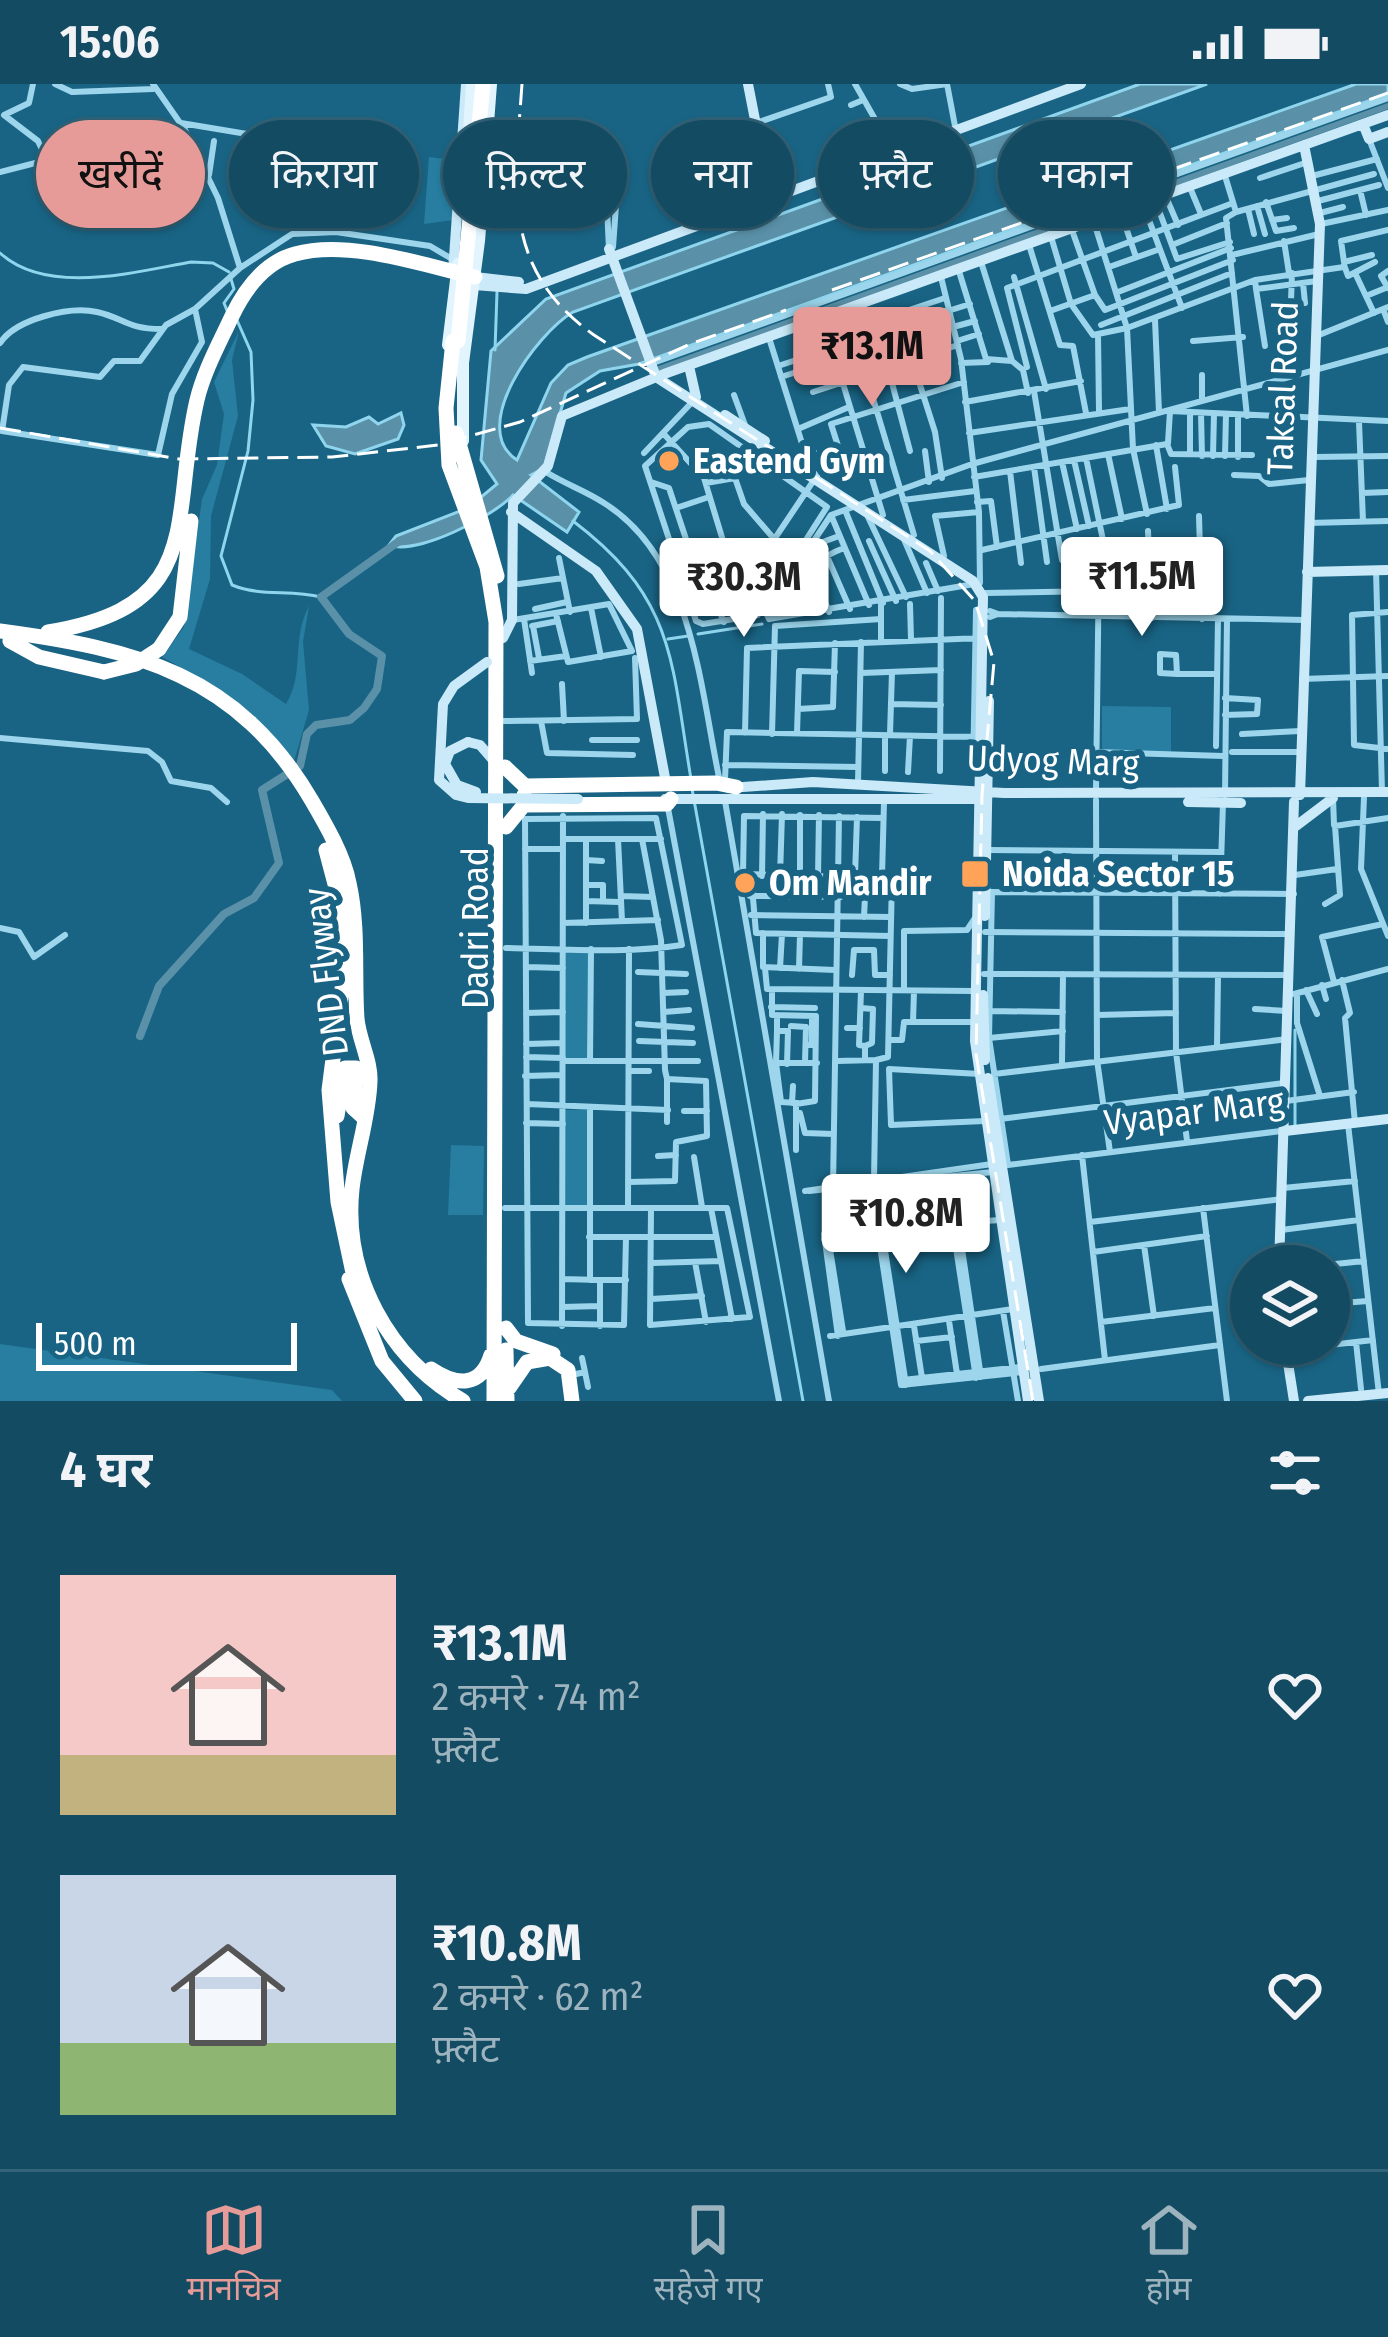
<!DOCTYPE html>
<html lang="hi">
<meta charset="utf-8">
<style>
:root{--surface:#134b63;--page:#1c5269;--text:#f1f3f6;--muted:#9db3be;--line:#326378;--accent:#e69b98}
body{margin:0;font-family:"Fira Sans Condensed","Noto Sans Devanagari",sans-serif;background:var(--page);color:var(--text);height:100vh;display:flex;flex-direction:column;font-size:45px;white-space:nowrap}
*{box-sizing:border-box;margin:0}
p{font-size:39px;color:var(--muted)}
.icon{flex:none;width:66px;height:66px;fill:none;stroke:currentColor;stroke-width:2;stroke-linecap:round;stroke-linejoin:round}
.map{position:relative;height:1317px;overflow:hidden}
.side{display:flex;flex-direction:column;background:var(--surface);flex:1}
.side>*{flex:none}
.banner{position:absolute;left:36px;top:36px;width:1317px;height:108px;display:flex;gap:24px}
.buttons{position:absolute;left:1230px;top:1161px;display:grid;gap:24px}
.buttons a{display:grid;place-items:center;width:120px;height:120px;border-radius:50%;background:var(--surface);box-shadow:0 3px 9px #0004,0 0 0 3px var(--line);font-size:60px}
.scale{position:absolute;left:36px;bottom:30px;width:261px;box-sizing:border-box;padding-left:12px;border:6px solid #fff;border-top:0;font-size:33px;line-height:42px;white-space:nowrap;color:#fff;-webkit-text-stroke:9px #196484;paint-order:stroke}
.price{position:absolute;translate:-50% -102px;padding:0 27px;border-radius:12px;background:#fff;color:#222;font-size:39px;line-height:78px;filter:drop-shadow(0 3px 6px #0008)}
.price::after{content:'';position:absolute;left:50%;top:72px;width:36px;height:27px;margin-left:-18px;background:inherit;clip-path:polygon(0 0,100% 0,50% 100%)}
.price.on{background:var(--accent);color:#111}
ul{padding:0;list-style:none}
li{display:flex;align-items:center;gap:36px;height:300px;padding:0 60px}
li span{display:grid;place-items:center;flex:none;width:336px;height:240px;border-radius:0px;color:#555}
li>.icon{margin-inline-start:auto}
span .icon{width:144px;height:144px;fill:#fffc;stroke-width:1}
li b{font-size:51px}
h2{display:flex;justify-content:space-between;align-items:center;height:144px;padding:0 60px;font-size:51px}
.pill{padding:0 42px;border-radius:54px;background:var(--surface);box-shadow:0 3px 9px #0004,0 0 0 3px var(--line);font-size:42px;line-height:108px}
.pill.on{background:var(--accent);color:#111}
.status{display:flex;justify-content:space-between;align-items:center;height:84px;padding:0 60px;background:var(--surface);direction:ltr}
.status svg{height:33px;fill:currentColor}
.tabs{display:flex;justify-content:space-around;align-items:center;height:168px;border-top:3px solid var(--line);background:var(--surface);font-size:33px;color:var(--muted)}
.tabs a{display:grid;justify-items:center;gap:6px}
.tabs .on{color:var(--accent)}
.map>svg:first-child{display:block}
</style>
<div class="status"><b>15:06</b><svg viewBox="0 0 49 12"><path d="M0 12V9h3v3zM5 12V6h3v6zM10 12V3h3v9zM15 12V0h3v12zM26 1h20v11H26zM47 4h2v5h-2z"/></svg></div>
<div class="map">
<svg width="1388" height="1317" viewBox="0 0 1388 1317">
<rect width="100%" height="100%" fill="#196484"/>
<path fill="#277ea1" d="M429 73 459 77 453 136 424 140Z
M239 247 232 276 238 332 211 432 210 495 189 565 242 590 286 620C305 590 291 555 309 522L303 558 309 626 294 677C255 632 214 601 162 573L184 543 202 415 217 381 224 330 214 298Z
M1102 622 1171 623V669L1102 668Z
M566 868 588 869 587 974H565Z
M565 1026H587V1121H565Z
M451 1061 484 1062 483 1131H448Z
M0 1260 332 1306 342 1317H0Z"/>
<path fill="#5a91a8" stroke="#90d5ee" stroke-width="3" d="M1140 0H1207L573 228C537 249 467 344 517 376L551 299 568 281 587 273 1356 0H1388V10L639 280 600 287 566 309 544 384 531 391 579 428 567 448 513 411C494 432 416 472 389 461L396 452 468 424 497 400 481 376 491 267 546 215Z
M401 329 404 341 398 355 355 370 326 362 313 341 346 343 369 333 378 340Z"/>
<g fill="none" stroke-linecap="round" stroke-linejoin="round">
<path stroke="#90d5ee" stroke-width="3" d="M0 169C47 212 134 188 191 178L213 179 229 188
M228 229 224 219 234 205 231 195
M236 234 251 268 253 316 248 367 221 472 232 501C261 513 290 505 321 513
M495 266 497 208
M573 437C676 515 671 577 691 695
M698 550 762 540
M668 555 688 552
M692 705 803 1317
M1295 1041V946"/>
<path stroke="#5a91a8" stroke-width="6" d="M659 285 1388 22"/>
<path stroke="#5a91a8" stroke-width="8" d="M140 952 159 902 224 830 254 814 279 779 262 706 300 682 307 650 316 641 350 636 364 624 377 605 382 572 349 550 321 513 398 458"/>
<path stroke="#9dd6ec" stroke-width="6" d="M55 0 72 8 153 5
M153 0 185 46 218 114 240 184
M855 0 884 51 886 69
M900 0 912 5 947 0 955 42
M851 21 863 16
M759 38 831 13 828 0
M181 39 247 50
M1369 55 1388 104
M0 88 47 76 38 57 4 31 29 19 33 0
M209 91 214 57
M1225 92 1236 128 1226 134 1247 332
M1312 92 1377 75
M1260 94 1308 78
M1191 106 1201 130
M1360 106 1366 131
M1154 113 1177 175 1230 158
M1166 113 1178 141
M1318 117 1379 101
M1266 118 1276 147 1294 144
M1143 120 1182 224
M1257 122 1265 150
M1248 125 1254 150
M552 127 607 123 609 165
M482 128 611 116 616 121 613 163
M1236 128 1374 90
M1121 129 1136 173
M1320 129 1343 123
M481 133 527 131
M1093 135 1127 244 1133 365 1147 430
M1272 136 1287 134
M1321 140 1388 126
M1073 149 1095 211
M1052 156 1071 220 1093 251 1127 244 1255 196 1256 205
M1284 157 1289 189
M1172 161 1227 139
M1030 164 1060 261 1073 262 1086 329
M1232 171 1319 150
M1372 171 1344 178 1341 157 1388 146
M982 181 1012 277 1023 286 1028 309
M1344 181 1348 192 1375 178
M1109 183 1160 165
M958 184 986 275 1012 277
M1388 187 1381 192 1388 204
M1355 189 1374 229
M1014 193 1046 305
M1255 196 1344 183
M1303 199 1305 219
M1118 208 1231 164
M1366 212 1388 203
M1291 217 1292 189
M195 225 202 258 172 310 158 371 2 347 9 301 23 283 100 293 114 277H140L166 241 195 225 240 184 292 150 336 148 430 162 452 175
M1383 225 1388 238
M948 227 970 220
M1050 227 1095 211 1105 226 1233 176
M823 234 883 431
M1155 236 1159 328
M1101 241 1232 189
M953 243 975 237
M1098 250 1099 328
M1319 251 1388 223
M828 253 945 214
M770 257 810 385
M957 257 979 250
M1193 257 1243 253
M0 259C16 235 69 222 97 228 124 234 127 245 161 245
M1265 262 1256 205 1317 197
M912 276 935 348 942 394
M653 279 1388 14
M961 279 988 278
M778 282 948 226
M1027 283 1007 204 1233 119
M888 284 910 367
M866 291 914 451
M1202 291V316
M781 293 951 238
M1034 307 1062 476
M813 308 958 261
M734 311 745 341
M965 318 1081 297
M1170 327 1388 337
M1190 328V370
M1201 329 1202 372
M1359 338 1363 437
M709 340 827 423 758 531 703 540 696 537 645 382 688 343Z
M798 345 849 323
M663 349 704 394 724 460 754 485 762 505 777 503
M969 349 1130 325
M1168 359 1170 327
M1156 361 1167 425
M925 367 929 398
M644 369 695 315
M1108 370 1122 435
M1213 372 1214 329
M1225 372 1226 330
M806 373 838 362 831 340 964 298
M1238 373V331
M1314 373 1388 372
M1086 374 1104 461
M1074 376 1089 442
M1062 378 1077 445
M828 380 863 369
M1034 383 1047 478
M1010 387 1021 479
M546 388C565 400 586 407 604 419 694 475 700 606 720 698
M1234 391 1259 392 1269 400 1309 396
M732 393 727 374 750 365
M974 393 1167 360 1171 370 1252 371
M651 398 669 404 706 515 715 517 741 505 818 390
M706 399 735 394 744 420 775 456
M1362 409 1388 408
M903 416 975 407
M977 418 991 417 997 463
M676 424 709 413
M845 426 883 519
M831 431 869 521
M1199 432 1202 535
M868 433 906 513
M1308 439 1388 437
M1148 447 1152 534
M903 453 927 509
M869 457 896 517
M812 462 839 452
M982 466 1179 421 1175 383
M826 470 850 525
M944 472 935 432 979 428
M559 474 570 528
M676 474 724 460
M926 479 938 507
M811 482 829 528
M1099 485 1202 484
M1376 486 1382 708
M519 500 563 494
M986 509 1098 507
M715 517 724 538
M881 519V557
M910 520 911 556
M591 524 601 573
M535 525 567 518
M990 527 998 530 990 533
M1388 528 1352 531 1354 661 1388 665
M998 530 1304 536
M524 535 532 589
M769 535 766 529 831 431 972 380 1388 266
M769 535 980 499 979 428 961 275 941 193
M769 535C804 508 798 481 844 464
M513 536 609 520 632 567 568 578 556 530
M532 542 558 537
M533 542 539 574
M530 577 566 572
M861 589 941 586
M1177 590 1160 589V570L1176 571 1177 590H1216
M1302 595 1388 592
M562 600 564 637
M1225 614 1258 616 1257 630 1225 631
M891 620 941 621
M798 625 833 623 835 559
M504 637 637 635 635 574
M541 637 547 669 633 671
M745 649 747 564 981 554
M797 649 799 587 835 588
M772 650 775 542 881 535
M890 650 892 588
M1242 650 1300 647
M0 654 148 667 162 678 171 697 211 704 227 718
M592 656H637
M1216 662 1218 535
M1096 668 1223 672
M1232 668H1299
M725 681 858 683
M885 687V652
M940 687 941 514
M908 688 910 652
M973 688 976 526
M725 696 727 648 981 653
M858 699 861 558
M1096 706 1099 476
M1225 711 1227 535
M1364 713 1361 785 1388 852
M1333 714 1334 741
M1096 716 1097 976 1110 1068
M725 717 829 1317
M668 724 779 1317
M563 755H661
M618 755 622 837
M525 765H563
M987 766 1221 768
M1175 768 1176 968 1187 1057
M586 776 602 777
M751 791 756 849 890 852
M1295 791 1337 785
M762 792 763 730
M780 792 782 730
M800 792V731
M818 792 819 731
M855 792 857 733
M882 792 884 718
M586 801H603V816
M989 808 1294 810
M992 808 989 954 1008 1081 1281 1047
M1220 810 1223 719
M621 812 653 813
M750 812 865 813
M586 817 619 818
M1325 820 1340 811 1335 742 1388 734
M751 831 891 833
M864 833 866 792
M563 839 658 836
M586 839V755
M0 844 19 848 34 873 65 851
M985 848 1287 850
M763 849V883L835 886
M506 864C563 865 625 870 682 861L656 734 525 735 528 1239 624 1241 626 1153
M526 883 563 884
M765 884 767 905 973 907
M780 884 782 850
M799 885 800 850
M638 888 686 890
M984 890 1288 891
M852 891 854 866H874L875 891H890
M1342 896 1350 929 1345 934 1355 1039
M1334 898 1322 853 1383 840
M1322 901 1326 915
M904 906V847L967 846 975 834
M1306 906 1317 930
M772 907V931L816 932 815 1017 796 1020V1066
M861 907 859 961 865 962
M663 909 686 908
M1297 909V939L1320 1012
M1294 910 1388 885
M771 923 815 924
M861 924 873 925 872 959 865 962V975
M1255 925 1287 927
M989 927 1063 928
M664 928 689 926
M526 929 563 928
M777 931V947H788L787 980
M1097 931 1176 929
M913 938 914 907
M638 940 692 944
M791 942 806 943 805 978
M847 944H860
M777 947 776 979H817
M989 954 1063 947
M889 956H902L904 938H976
M639 957 693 959
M526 960 562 959
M806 961H812V936
M1217 963 1218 891
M526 973 563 974
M876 976 888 973 892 794 743 790 744 732 883 734
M563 977H698
M590 977 591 865
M837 977 876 976 874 1096 906 1301
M776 979 781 1018 797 1019
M1062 979 1063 890
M629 987H649
M980 990 889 985 891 1041 985 1037
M994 990 1288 955
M525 992 562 991
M1286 1017 1354 1008
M792 1019 793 1002
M527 1020 668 1026
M684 1027H707
M800 1029 805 1049 833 1050
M1000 1035 1284 999
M667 1038V995
M526 1039 563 1040
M1348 1040 1379 1310
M1082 1071 1105 1276
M658 1072 676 1071
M694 1073 702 1123
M870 1096 901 1301 1024 1288
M628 1098 675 1097 676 1058 707 1052 706 997 667 995 665 986 661 856 642 755
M833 1104 839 732
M1283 1104 1355 1097
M805 1107 992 1080
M809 1107 993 1088
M505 1124H727L750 1233 650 1241 651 1124
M628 1124 629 865
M711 1124 732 1235
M1203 1124 1227 1317
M952 1138 976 1294
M958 1138 981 1293
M1090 1138 1282 1115
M1281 1146 1359 1136
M589 1153H716
M828 1153 843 1247
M824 1155 951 1143
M1144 1161 1154 1232
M1093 1168 1207 1152
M695 1178 706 1238
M652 1179 721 1177
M1316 1182 1364 1177
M562 1195 600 1196V1242
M590 1196V1023
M600 1196H626
M651 1215 702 1212
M1329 1220 1368 1217
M562 1223 600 1222
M1003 1227 1018 1317
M949 1237 957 1290
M1101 1238 1215 1224
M562 1242 563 732
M914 1242 922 1294
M830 1252 1013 1225
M838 1252 824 1150 999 1136
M916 1257 952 1253
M1356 1258 1361 1305
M1287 1266 1373 1256
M582 1274 585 1288
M1041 1285 1220 1261
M576 1290 585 1288 588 1303
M903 1296 1021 1283"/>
<path stroke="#caeaf9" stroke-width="10" d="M748 0 757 46 789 104
M1363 40 1369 55 1388 48
M609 165 656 293 973 497 983 513 975 957 1028 1317
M453 188 466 0
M475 193 519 198
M474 201 526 205 1081 0
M689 282 696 313
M725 331 765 357
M511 428 596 487 637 545 666 699
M1307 488 1388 486
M503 554 512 536 513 419 548 382 562 332 664 290 1388 31
M468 658 480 661 493 676
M729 704 813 698 1004 709 1388 708
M1300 711 1320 140 1305 66
M665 715H982
M1188 718 1241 719
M1296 742 1333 714
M985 832 989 617
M983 911 985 976
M988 994 1039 1317
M1285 1047 1388 1035
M1279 1182 1294 718
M1285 1260 1294 1317
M1308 1317 1388 1309"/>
<path stroke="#e2f5ff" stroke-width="12" d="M465 112 472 0
M448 261 458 180
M463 357V279L479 157 491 0"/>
<path stroke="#fff" stroke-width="15" d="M453 257 446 324 449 381 487 483 496 538 494 1317
M456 349 497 492
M0 547C136 565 238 590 312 717 326 741 344 772 349 799 359 844 354 890 357 935 359 956 371 977 370 997 369 1033 356 1069 352 1105 343 1192 389 1274 463 1317
M48 548C208 522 169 436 197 316 204 287 219 260 232 232 245 205 265 178 295 170 348 155 423 181 475 193
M10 557 39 573 104 588
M159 565 180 533 191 437
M505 683 525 702 716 699 736 703
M524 721 667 720 671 715
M506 743 524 721V711
M326 766 344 834 346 874 329 1006 338 1118 356 1203
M337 1032 345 984H356L353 1024 363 1033
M349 1195 382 1277 415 1317
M506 1244 516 1257 553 1270
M506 1266 507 1317
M431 1285C456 1302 481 1304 491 1271
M509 1304 527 1278 550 1274 568 1286 572 1317"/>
<path stroke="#fff" stroke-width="3" stroke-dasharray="21 9" stroke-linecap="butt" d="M522 0C515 102 500 184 594 251L930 467 975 517 994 578 982 711 976 970 1033 1317
M832 206 1388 9
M0 344 179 375 332 373 438 361 520 338 690 260 786 226"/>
<path stroke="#caeaf9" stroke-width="10" d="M487 578 454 602 443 620 439 696 456 711 468 714 578 715
M468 658 450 667 445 680 457 701 476 708"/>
<path stroke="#fff" stroke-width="15" d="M458 257 483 0
M104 588 136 580 159 565"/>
</g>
<g fill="#ffa358" stroke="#196484" stroke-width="4.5">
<circle cx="669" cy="377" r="12"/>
<rect x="960" y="775" width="30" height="30" rx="6"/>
<circle cx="745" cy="799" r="12"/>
</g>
<g text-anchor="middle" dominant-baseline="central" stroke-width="12" stroke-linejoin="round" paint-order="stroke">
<g font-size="36" fill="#fff" stroke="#196484">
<text transform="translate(1283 304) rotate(-88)">Taksal Road</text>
<text transform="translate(1053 677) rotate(2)">Udyog Marg</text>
<text transform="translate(476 844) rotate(-90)">Dadri Road</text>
<text transform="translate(326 888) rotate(-97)">DND Flyway</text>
<text transform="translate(1194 1028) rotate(-7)">Vyapar Marg</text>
</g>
<g font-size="36" font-weight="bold" fill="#fff" stroke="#196484" text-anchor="start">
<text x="693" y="377">Eastend Gym</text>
<text x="1002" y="790">Noida Sector 15</text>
<text x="769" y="799">Om Mandir</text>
</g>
</g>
</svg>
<div class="buttons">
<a><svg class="icon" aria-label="layers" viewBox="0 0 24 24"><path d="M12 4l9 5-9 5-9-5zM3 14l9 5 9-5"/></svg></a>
</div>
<div class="scale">500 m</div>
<b class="price on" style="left:872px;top:325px">₹13.1M</b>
<b class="price" style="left:1142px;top:555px">₹11.5M</b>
<b class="price" style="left:744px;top:556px">₹30.3M</b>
<b class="price" style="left:906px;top:1192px">₹10.8M</b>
<div class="banner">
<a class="pill on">खरीदें</a>
<a class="pill">किराया</a>
<a class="pill">फ़िल्टर</a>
<a class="pill">नया</a>
<a class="pill">फ़्लैट</a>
<a class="pill">मकान</a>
</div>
</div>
<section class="side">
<h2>4 घर<svg class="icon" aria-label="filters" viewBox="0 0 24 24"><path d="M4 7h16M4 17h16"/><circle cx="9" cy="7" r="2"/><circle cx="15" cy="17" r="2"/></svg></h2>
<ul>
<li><span style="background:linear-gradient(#f6c9c9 75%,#c2b280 0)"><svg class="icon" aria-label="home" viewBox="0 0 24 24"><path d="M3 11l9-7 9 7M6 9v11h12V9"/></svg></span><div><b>₹13.1M</b><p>2 कमरे · 74 m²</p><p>फ़्लैट</p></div><svg class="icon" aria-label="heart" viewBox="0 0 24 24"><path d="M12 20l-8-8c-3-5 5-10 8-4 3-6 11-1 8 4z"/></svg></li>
<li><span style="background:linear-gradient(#c9d6e8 70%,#8fb573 0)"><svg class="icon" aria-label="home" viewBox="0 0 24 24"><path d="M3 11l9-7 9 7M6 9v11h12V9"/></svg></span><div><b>₹10.8M</b><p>2 कमरे · 62 m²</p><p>फ़्लैट</p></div><svg class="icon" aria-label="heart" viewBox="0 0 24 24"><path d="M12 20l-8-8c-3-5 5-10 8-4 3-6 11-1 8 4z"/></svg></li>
</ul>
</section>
<nav class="tabs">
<a class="on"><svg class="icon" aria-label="map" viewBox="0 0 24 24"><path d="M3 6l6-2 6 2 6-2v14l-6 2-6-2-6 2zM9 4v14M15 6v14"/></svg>मानचित्र</a>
<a><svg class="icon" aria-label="saved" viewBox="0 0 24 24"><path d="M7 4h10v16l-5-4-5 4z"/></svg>सहेजे गए</a>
<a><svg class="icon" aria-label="home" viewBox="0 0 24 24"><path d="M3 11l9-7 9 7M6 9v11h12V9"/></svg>होम</a>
</nav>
